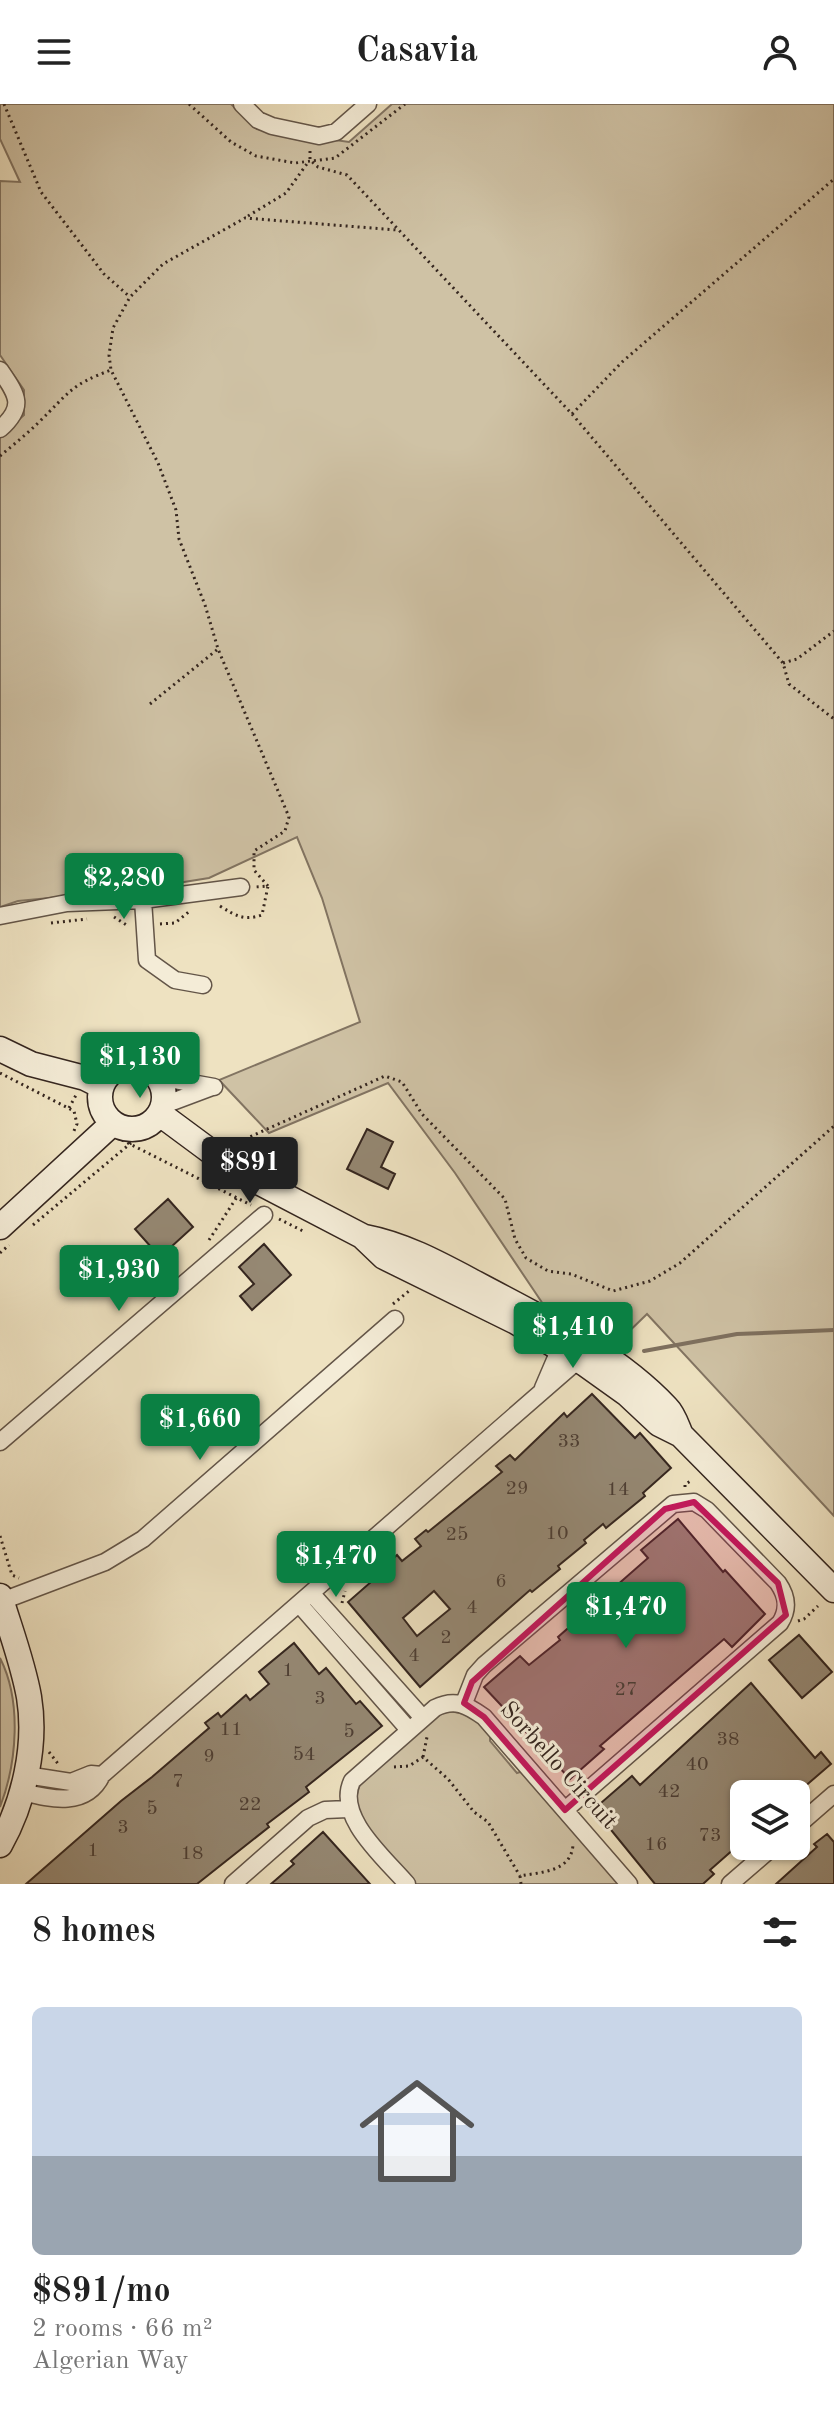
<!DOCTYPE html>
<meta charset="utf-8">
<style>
:root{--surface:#fff;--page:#f2f2f2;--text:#222;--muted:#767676;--accent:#0b8043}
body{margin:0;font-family:"Old Standard TT",serif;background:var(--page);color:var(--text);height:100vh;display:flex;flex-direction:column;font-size:30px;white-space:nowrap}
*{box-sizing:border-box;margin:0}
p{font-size:26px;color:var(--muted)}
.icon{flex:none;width:44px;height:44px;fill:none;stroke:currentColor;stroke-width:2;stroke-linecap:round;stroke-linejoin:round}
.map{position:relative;height:1780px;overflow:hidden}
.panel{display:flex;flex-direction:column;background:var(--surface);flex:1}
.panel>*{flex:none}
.fabs{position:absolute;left:730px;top:1676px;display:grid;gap:16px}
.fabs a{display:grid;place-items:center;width:80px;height:80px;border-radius:12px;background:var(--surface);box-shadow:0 2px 6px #0004;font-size:40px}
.price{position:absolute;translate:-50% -68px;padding:0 18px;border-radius:8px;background:var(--accent);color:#fff;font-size:26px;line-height:52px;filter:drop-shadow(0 2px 4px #0008)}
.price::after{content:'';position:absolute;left:50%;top:48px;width:24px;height:18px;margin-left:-12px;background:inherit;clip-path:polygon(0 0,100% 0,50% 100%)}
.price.selected{background:#222;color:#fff}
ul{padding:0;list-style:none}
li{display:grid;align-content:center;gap:16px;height:424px;padding:0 32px}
li span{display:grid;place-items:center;height:248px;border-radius:12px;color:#555}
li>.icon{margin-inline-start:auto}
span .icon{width:144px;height:144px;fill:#fffc;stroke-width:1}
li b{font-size:34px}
h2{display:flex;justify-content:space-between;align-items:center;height:96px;padding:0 32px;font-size:34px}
header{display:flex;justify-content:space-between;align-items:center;height:104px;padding:0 32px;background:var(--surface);font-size:36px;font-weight:700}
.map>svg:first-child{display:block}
</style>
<header><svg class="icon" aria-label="menu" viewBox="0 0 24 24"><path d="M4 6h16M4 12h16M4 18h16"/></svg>Casavia<svg class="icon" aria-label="person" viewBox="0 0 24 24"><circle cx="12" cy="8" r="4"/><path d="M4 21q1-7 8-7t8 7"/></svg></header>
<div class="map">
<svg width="834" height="1780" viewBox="0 0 834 1780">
<rect width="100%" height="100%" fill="#eee2c1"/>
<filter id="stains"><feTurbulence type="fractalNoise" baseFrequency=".0025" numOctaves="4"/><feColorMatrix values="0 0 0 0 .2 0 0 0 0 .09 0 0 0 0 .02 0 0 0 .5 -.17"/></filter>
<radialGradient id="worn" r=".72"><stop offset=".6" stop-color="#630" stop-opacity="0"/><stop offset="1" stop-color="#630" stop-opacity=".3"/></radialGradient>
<path fill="#cfc2a5" stroke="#827462" stroke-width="2" d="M0 0H231L257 25 349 38 392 0H834V1412L647 1210 616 1240 543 1200 455 1069 388 979 269 1029 219 976 360 918 322 794 297 733 209 774 134 786 18 797 0 803V332L24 311V286L0 251V77L20 78 0 35Z
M0 1554C22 1597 17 1659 0 1703Z
M449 1607 471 1611 490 1631V1637L517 1669 523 1667 620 1780H415L361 1716 355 1697 360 1680 436 1612Z"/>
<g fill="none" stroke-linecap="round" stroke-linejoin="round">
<path stroke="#7e705f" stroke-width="4" d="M644 1247 737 1230 834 1226"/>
</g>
<path fill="#958873" stroke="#35261f" stroke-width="2" fill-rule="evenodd" d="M367 1025 393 1038 381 1063 395 1070 388 1085 347 1065Z
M168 1095 193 1123 160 1153 135 1125Z
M264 1140 291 1171 252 1206 240 1192 254 1180 239 1163Z
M592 1290 635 1334 640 1329 671 1364 643 1389 645 1392 606 1424 603 1420 584 1436 586 1439 558 1462 560 1465 532 1488 530 1486 420 1583 348 1498 387 1464 385 1462 397 1451 402 1457 421 1442 415 1435 426 1426 428 1428 502 1368 496 1362 510 1351 515 1356 564 1309 567 1313ZM434 1487 450 1505 417 1532 403 1514Z
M678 1415 723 1468 725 1466 765 1510 732 1543 724 1535 600 1642 604 1645 570 1675 484 1583 520 1552 529 1561 560 1536 558 1533 648 1454 641 1446Z
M799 1531 832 1568 802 1594 769 1556Z
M294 1539 319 1570 326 1564 356 1600 360 1597 382 1622 306 1683 309 1688 267 1720 269 1723 197 1780H26L121 1697 152 1673 209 1624 205 1619 218 1609 221 1613 246 1591 250 1596 269 1580 259 1568Z
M751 1579 815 1654 821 1648 831 1660 796 1690H744V1736L710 1766 714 1770 703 1780H655L594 1705 632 1672 640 1681Z
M323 1728 370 1780H271L294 1760 291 1757Z
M827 1730 834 1738V1780H776L817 1743 814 1740Z"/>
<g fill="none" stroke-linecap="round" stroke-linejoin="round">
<defs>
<path id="street" d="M242 0 258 16 272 22 319 32 336 28 368 0
M0 266C17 291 26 302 0 325
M143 796 147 856 175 876 203 881
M0 812 67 799 143 796 241 783
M158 973 214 983
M164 1001 212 983
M543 1284 564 1235
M0 1338 264 1111
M312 1490 423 1614
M2 1497 105 1458 143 1435 395 1215
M300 1501 409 1626
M464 1599 475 1571 484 1561 673 1400 694 1398 707 1406 778 1479C787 1492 789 1505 780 1519L565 1706
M26 1671 71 1678 91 1670 102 1671
M22 1688C51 1695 86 1704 102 1671L584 1251
M796 1723 834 1690
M233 1780 308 1714 325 1706 348 1705
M407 1780C386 1755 335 1713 352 1677L435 1604C455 1594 467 1601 484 1613L629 1780
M730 1780 774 1742"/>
<path id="secondary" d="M0 945 31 960 85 974 101 982
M100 993a32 32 0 1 1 64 0a32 32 0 1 1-64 0Z
M160 1010 237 1067 362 1132 384 1153 516 1218 585 1260 627 1290 659 1320 681 1331 834 1486
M0 1123 113 1019
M365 1133C407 1141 445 1163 483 1183 547 1217 616 1250 667 1304 674 1311 677 1322 681 1331
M0 1492C10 1525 23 1559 29 1593 37 1642 24 1698 0 1741"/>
</defs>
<use href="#street" stroke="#635548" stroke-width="19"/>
<use href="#secondary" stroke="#35261f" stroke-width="27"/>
<path stroke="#35261f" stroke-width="3" stroke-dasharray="2 4" stroke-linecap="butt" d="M4 0 41 88 104 170 130 193
M189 0 231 38 256 52 295 59 335 54 405 0
M310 47V56L318 63 347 71 572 310 783 559 789 580 834 615
M248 112 286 89 309 57
M572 310 622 258 834 75
M0 352C13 341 27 330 39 318 69 289 70 281 111 266
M783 559 797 555 834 527
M150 600 218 545
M268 782 254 766V747L285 727 289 713 218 545 205 501 179 435 176 406 158 359 111 266 109 251 113 224 130 193 163 160 245 114 397 126
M220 802C236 812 244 817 262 811L268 782 255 783
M114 813 128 822
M51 819 87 815
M160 820 175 819 191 806
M0 969 74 1007 77 1020 73 1029
M69 1004 76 991
M122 1036 251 1101
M234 1040 385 972 402 978 422 1010 505 1095 515 1135 526 1154 548 1167 571 1170 613 1187 650 1177 680 1159 834 1022
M279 1115 303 1127
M33 1121 131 1039 153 1026
M209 1136 237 1093
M0 1149 9 1141
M393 1200 409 1187
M685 1383V1380L691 1377
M0 1432 12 1471 19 1474
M342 1499 345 1487
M798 1517 804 1515 818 1502
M49 1648 59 1661
M423 1653 427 1633
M394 1663 409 1662 423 1653 448 1675 474 1708 488 1718 520 1772
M521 1780 520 1772C541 1768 571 1768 573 1741"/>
<use href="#street" stroke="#f4ecd7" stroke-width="16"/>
<use href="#secondary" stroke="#f4ecd7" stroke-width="24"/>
</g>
<path fill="#c2185b" fill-opacity="0.2" stroke="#c2185b" stroke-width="6" stroke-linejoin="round" d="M694 1398 778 1479 786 1511 565 1706 484 1613 464 1599 472 1578 665 1405Z"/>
<g text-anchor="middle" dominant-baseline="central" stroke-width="6" stroke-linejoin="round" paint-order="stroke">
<g font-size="20" fill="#4d3e34">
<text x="569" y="1338">33</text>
<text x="517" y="1385">29</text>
<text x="618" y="1386">14</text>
<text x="557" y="1430">10</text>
<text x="457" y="1431">25</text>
<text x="501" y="1478">6</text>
<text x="472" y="1504">4</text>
<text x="446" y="1534">2</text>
<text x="414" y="1552">4</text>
<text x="288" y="1567">1</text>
<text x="626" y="1586">27</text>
<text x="320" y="1595">3</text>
<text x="231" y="1626">11</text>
<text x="349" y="1628">5</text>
<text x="728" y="1636">38</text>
<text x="304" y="1651">54</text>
<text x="209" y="1653">9</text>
<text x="697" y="1661">40</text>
<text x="178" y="1678">7</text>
<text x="669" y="1688">42</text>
<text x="250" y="1701">22</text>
<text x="152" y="1705">5</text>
<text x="123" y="1724">3</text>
<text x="710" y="1732">73</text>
<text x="656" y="1741">16</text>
<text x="93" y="1747">1</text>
<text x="192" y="1750">18</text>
</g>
<g font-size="24" fill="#35261f" stroke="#f4ecd7">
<text transform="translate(558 1662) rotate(48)">Sorbello Circuit</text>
</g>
</g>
<rect width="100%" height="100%" filter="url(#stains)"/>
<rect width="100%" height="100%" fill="url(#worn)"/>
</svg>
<div class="fabs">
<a><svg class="icon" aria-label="layers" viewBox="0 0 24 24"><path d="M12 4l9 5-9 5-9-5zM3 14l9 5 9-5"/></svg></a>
</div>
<b class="price" style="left:124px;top:817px">$2,280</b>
<b class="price" style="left:140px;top:996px">$1,130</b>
<b class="price selected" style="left:250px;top:1101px">$891</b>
<b class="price" style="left:119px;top:1209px">$1,930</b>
<b class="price" style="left:573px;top:1266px">$1,410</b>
<b class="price" style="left:200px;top:1358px">$1,660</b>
<b class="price" style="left:336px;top:1495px">$1,470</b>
<b class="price" style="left:626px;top:1546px">$1,470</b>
</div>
<section class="panel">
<h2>8 homes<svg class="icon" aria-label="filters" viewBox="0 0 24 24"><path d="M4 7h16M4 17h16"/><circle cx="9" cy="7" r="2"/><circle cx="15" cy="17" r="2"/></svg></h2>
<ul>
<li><span style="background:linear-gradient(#c9d6e8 60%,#9aa5b1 0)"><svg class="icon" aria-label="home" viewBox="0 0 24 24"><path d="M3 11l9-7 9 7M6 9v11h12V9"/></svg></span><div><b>$891/mo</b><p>2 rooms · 66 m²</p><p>Algerian Way</p></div></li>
</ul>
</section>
